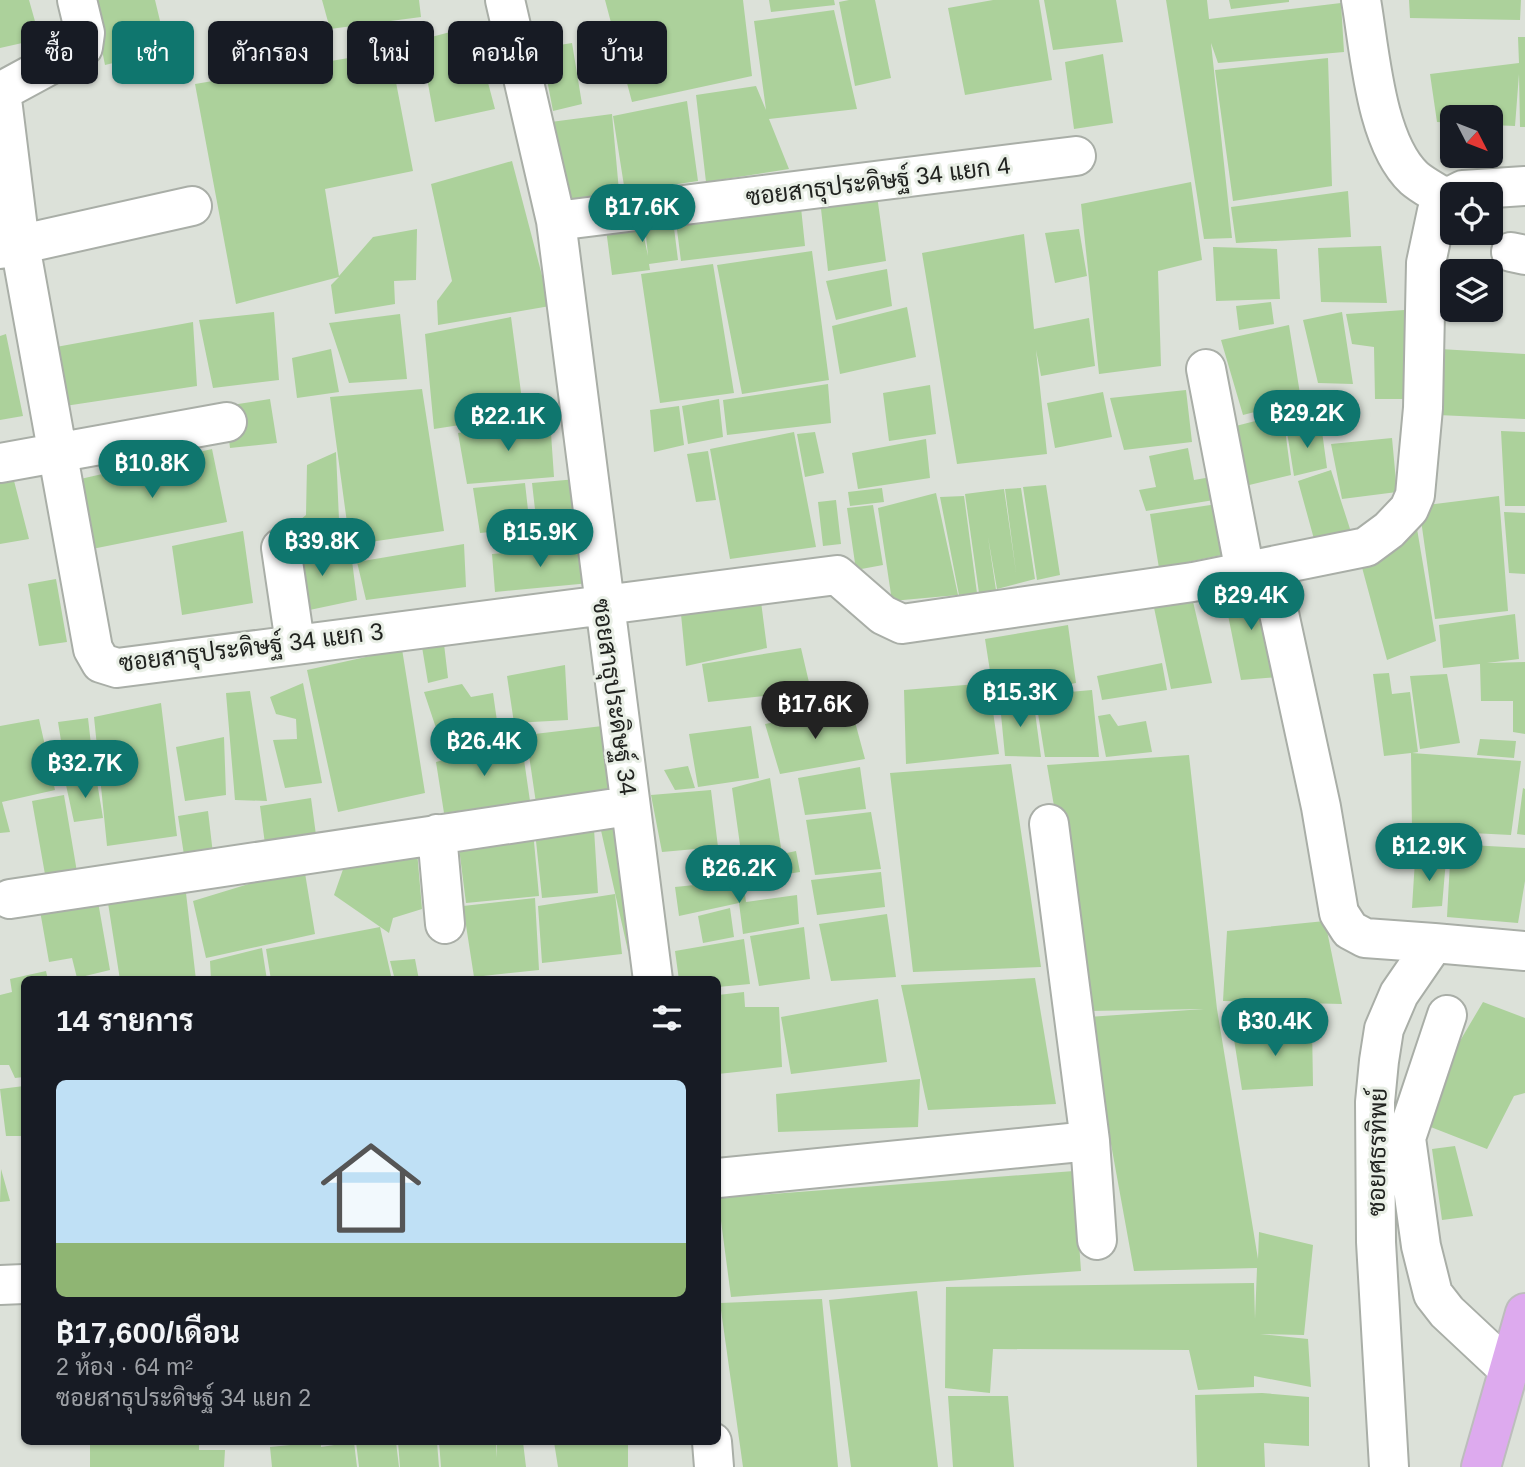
<!DOCTYPE html>
<html lang="th">
<meta charset="utf-8">
<style>
:root{--surface:#171b24;--page:#242831;--text:#f1f3f6;--muted:#9ea1a6;--accent:#0f766e}
body{margin:0;font-family:Arial,Sarabun,sans-serif;background:var(--page);color:var(--text);height:100vh;display:flex;flex-direction:column;font-size:26px;white-space:nowrap}
*{box-sizing:border-box;margin:0}
p{font-size:23px;color:var(--muted)}
.icon{flex:none;width:38px;height:38px;fill:none;stroke:currentColor;stroke-width:2;stroke-linecap:round;stroke-linejoin:round}
.map{position:relative;flex:1;overflow:hidden}
.sheet{position:absolute;left:21px;top:976px;width:700px;height:469px;display:flex;flex-direction:column;background:var(--surface);border-radius:10px;box-shadow:0 2px 5px #0004}
.sheet>*{flex:none}
.guide{position:absolute;left:21px;top:21px;width:700px;height:63px;display:flex;gap:14px}
.needle{width:46px;rotate:132deg}
.buttons{position:absolute;left:1440px;top:105px;display:grid;gap:14px}
.buttons a{display:grid;place-items:center;width:63px;height:63px;border-radius:10px;background:var(--surface);box-shadow:0 2px 5px #0004;font-size:35px}
.price{position:absolute;translate:-50% -60px;padding:0 16px;border-radius:24px;background:var(--accent);color:#fff;font-size:23px;line-height:46px;filter:drop-shadow(0 2px 4px #0008)}
.price::after{content:'';position:absolute;left:50%;top:42px;width:21px;height:16px;margin-left:-10px;background:inherit;clip-path:polygon(0 0,100% 0,50% 100%)}
.price.on{background:#222;color:#fff}
ul{padding:0;list-style:none}
li{display:grid;align-content:center;gap:14px;height:371px;padding:0 35px}
li span{display:grid;place-items:center;height:217px;border-radius:10px;color:#555}
li>.icon{margin-inline-start:auto}
span .icon{width:126px;height:126px;fill:#fffc;stroke-width:1}
li b{font-size:30px}
h2{display:flex;justify-content:space-between;align-items:center;height:84px;padding:0 35px;font-size:30px}
.tag{padding:0 24px;border-radius:10px;background:var(--surface);box-shadow:0 2px 5px #0004;font-size:24px;line-height:63px}
.tag.on{background:var(--accent);color:#fff}
.map>svg:first-child{display:block}
</style>
<div class="map">
<svg width="1525" height="1467" viewBox="0 0 1525 1467">
<rect width="100%" height="100%" fill="#dce1d9"/>
<path fill="#acd19b" d="M0 0H29L40 39 0 48Z
M92 0H155L167 50 105 65Z
M322 0H419L421 17 330 29Z
M605 0H743L752 76 632 102Z
M769 0H834L835 5 771 12Z
M849 0H875L891 78 855 86 839 2Z
M993 0H1039L1052 80 965 95 948 8Z
M1044 0H1116L1123 42 1053 50Z
M1166 0H1207L1209 19 1341 3 1344 52 1218 63 1211 43 1232 238 1204 239Z
M1229 0H1289V2L1231 9Z
M1409 0H1521L1520 20 1410 18Z
M834 10 857 109 769 119 789 169 706 182 696 95 756 86 766 110 754 21Z
M473 26 495 109 435 122 420 40Z
M1518 37H1525V127H1520L1519 74 1515 126 1491 125V117H1452V123L1437 122 1430 74 1519 63Z
M572 43 582 104 553 111 541 48Z
M390 51 413 171 325 189 339 276 373 237 417 229 416 280 394 281 395 304 335 314 331 285 339 277 236 304 195 84Z
M1103 54 1113 123 1074 129 1065 62Z
M1328 58 1332 186 1233 201 1215 70Z
M687 101 698 181 625 192 613 116Z
M612 114 619 191 565 203 543 123Z
M512 161 550 306 438 325 437 301 452 281 431 184Z
M1191 182 1202 260 1158 271 1161 366 1099 374 1081 204Z
M876 188 886 261 828 271 820 200Z
M1348 191 1351 237 1236 243 1231 207Z
M800 198 805 246 681 261 675 214Z
M672 212 678 260 649 264 650 270 612 275 606 229 641 223 648 256 644 216Z
M1079 229 1087 276 1055 283 1045 233Z
M1024 234 1034 329 1089 318 1095 366 1041 376 1036 350 1047 454 957 464 922 253Z
M1381 246 1387 303 1321 302 1318 248Z
M1213 247 1277 249 1280 299 1216 301Z
M812 251 829 380 742 394 717 265Z
M713 264 734 393 660 403 641 274Z
M887 269 892 306 836 320 826 281Z
M1271 302 1274 324 1239 330 1236 306Z
M907 307 916 357 840 374 832 326Z
M1419 309 1411 399H1375L1374 347 1352 344 1346 314Z
M274 312 279 380 213 388 199 320Z
M1342 312 1353 384 1318 383 1303 320Z
M400 314 407 379 349 383 329 323Z
M511 317 524 415 434 429 425 334Z
M193 322 197 386 65 406 56 347Z
M1289 325 1301 400 1243 415 1221 340Z
M6 334 23 416 0 420V336Z
M331 349 339 392 297 398 292 358Z
M1440 349 1525 354V419L1438 415Z
M828 384 831 423 727 435 723 400Z
M930 385 936 434 889 441 883 393Z
M422 389 444 531 350 545 330 397Z
M1186 390 1192 442 1124 450 1110 398Z
M1103 392 1112 437 1055 448 1047 403Z
M270 399 277 443 230 448 225 406Z
M719 399 723 437 688 444 682 406Z
M679 406 684 445 654 452 650 410Z
M1283 414 1291 475 1241 487 1224 429Z
M550 419 554 477 467 484 458 433Z
M1321 424 1327 468 1294 476 1287 432Z
M1501 431 1525 432V506H1505Z
M794 432 816 547 730 559 710 449Z
M815 432 824 473 805 477 797 434Z
M1392 438 1397 492 1342 499 1331 444Z
M926 439 930 478 858 489 852 453Z
M1188 448 1194 480 1211 477 1214 500 1146 511 1139 490 1156 487 1149 456Z
M212 449 227 522 92 549 76 480Z
M708 451 716 500 696 502 687 454Z
M336 452 340 542 295 553V524L306 515 307 465Z
M1331 470 1351 532 1314 539 1298 481Z
M12 473 29 539 0 544V476Z
M577 479 585 524 537 527 532 483Z
M525 483 530 528 480 533 473 488Z
M1046 485 1060 575 1037 580 1023 487Z
M882 488 884 502 850 506 848 492Z
M1021 488 1035 579 997 589 988 537 996 590 979 593 965 494 1004 489 1016 572 1005 489Z
M936 493 958 595 892 601 878 508Z
M964 496 977 593 959 595 940 497Z
M1499 496 1508 611 1435 619 1419 506Z
M836 500 841 544 823 546 818 502Z
M1224 503 1231 535 1218 538 1222 555 1159 568 1150 514Z
M873 505 883 565 856 570 847 508Z
M1504 512 1525 513V574L1509 573Z
M1415 517 1436 641 1387 660 1360 560Z
M243 531 253 603 182 615 172 546Z
M464 544 466 587 366 600 357 562Z
M350 545 357 600 300 612 282 560Z
M582 546 590 583 495 592 492 554Z
M56 579 67 642 39 646 28 584Z
M1261 583 1279 677 1241 680 1223 590Z
M1191 593 1212 683 1171 689 1152 598Z
M760 594 767 648 686 666 680 604Z
M1515 614 1519 659 1487 663 1525 662V734L1513 732V701H1481L1480 664 1443 668 1439 625Z
M1068 625 1076 683 994 697 985 639Z
M444 644 448 678 428 683 422 647Z
M801 648 811 691 708 702 702 664Z
M402 649 425 793 338 812 307 670Z
M1162 663 1167 690 1102 700 1097 676Z
M565 665 568 720 514 723 507 676Z
M1389 673 1392 694 1410 692 1418 752 1412 753 1521 761 1511 835 1412 830 1411 753 1384 756 1373 674Z
M1447 674 1460 743 1420 749 1410 676Z
M303 683 322 783 285 788 273 740 297 739 296 719 276 714 270 697Z
M989 683 999 754 906 764 904 690Z
M462 684 471 697 493 693 499 735 443 749 424 692Z
M1092 690 1099 757H1045L1035 695Z
M250 691 267 801 235 800 226 693Z
M1033 697 1041 757 1005 756 1000 704Z
M161 703 177 836 107 846 94 717Z
M851 707 865 759 780 774 765 724Z
M1110 714 1118 726 1146 721 1152 752 1106 757 1098 716Z
M88 718 94 771 66 772 58 722Z
M39 719 55 790 2 802 10 832 0 833V726Z
M611 725 621 791 536 803 526 735Z
M751 726 759 778 698 787 689 734Z
M224 737 226 795 185 801 176 747Z
M521 739 530 801 444 813 436 762Z
M1480 739 1516 741 1514 758 1477 755Z
M1189 755 1217 1009 1258 1259 1259 1232 1313 1245 1304 1335 1260 1334 1308 1339 1311 1387 1254 1376V1387L1198 1390 1189 1350 993 1349 990 1393 945 1388 946 1287 1254 1283 1255 1319 1257 1268 1134 1271 1088 1017 1204 1009 1089 1011 1047 765Z
M1011 764 1041 967 913 972 890 773Z
M688 766 695 788 675 790 664 770Z
M860 767 866 809 805 815 798 778Z
M96 776 103 818 74 822 66 785Z
M770 778 782 854 796 851 800 872 746 880 741 861 771 856 742 859 732 788Z
M1523 788 1525 789V835L1517 834Z
M711 790 718 847 662 852 651 795Z
M64 795 77 872 46 880 32 801Z
M311 798 316 835 265 844 260 806Z
M208 811 213 854 184 855 178 816Z
M871 812 881 869 815 875 806 820Z
M640 818 659 946 628 951 600 826Z
M594 829 598 893 542 898 536 841Z
M533 831 539 896 466 903 458 840Z
M1451 844 1525 848V881L1518 923 1447 917Z
M417 851 422 909 393 918 389 933 334 895 347 858Z
M1415 860H1446L1442 906 1412 908Z
M304 867 315 934 206 958 193 901Z
M881 872 885 907 817 915 811 880Z
M743 880 746 902 797 895 799 924 743 934 739 903 679 916 675 887Z
M186 893 196 980H120L108 903Z
M615 894 622 954 542 963 538 906Z
M97 896 110 970 77 978 72 958 49 962 39 905Z
M535 898 539 970 474 977 463 906Z
M730 908 734 937 703 943 698 916Z
M887 914 896 977 831 981 819 924Z
M1325 921 1342 1004 1223 1001 1227 931Z
M380 927 392 980H271L266 949Z
M804 927 810 979 759 986 750 936Z
M744 939 750 984 718 987V980H679L675 951Z
M262 948 267 980H211L210 961Z
M415 959 419 980H395L390 961Z
M46 971 48 980H24V1077L15 1078 9 1065H0V995L12 992 10 979Z
M1035 978 1056 1104 928 1110 901 985Z
M744 992 745 1007H779L782 1067 718 1074V995Z
M878 999 887 1062 791 1074 781 1017Z
M1483 1002 1525 1018V1093L1514 1096 1487 1149 1423 1124 1457 1046Z
M1247 1003 1301 1004 1302 1022 1253 1029Z
M1312 1026 1313 1086 1242 1090 1233 1033Z
M920 1079 918 1127 778 1132 776 1094Z
M24 1086V1136H6L0 1089Z
M1455 1146 1473 1216 1442 1220 1432 1149Z
M1 1169 10 1201 0 1202Z
M1074 1171 1081 1271 731 1297 718 1198Z
M917 1291 938 1467H851L829 1300Z
M822 1299 838 1467H743L720 1303Z
M1262 1393 1309 1397V1446L1264 1443 1265 1467H1197L1195 1395Z
M948 1396H1008L1014 1467H953Z
M90 1442H199V1450H225L224 1467H90Z
M321 1442V1447L354 1442 357 1467H272L270 1447Z
M356 1442H396L399 1467H359Z
M398 1442H437L439 1467H400Z
M439 1442H496L497 1458V1442H523L526 1467H441Z
M554 1442H628V1467H558Z"/>
<g fill="none" stroke-linecap="round" stroke-linejoin="round">
<defs>
<path id="minor" d="M505 0 556 221 653 980
M1361 0C1370 51 1375 141 1414 178 1423 186 1436 192 1446 199
M1 91 20 245 93 649 101 663 117 668 837 575 883 615 902 624 1193 582 1366 547 1389 530 1409 509 1415 495 1423 408 1426 263 1437 211 1446 199 1452 195
M0 92 83 47 85 33 77 0
M1455 194 1463 190 1525 186
M556 221 1076 156
M0 249 192 206
M1511 252 1525 255
M1206 369 1245 572
M0 463 227 422
M281 548 295 643
M1269 567 1321 807 1339 913 1350 930 1365 938 1434 943
M1049 824 1090 1141
M437 834 445 924
M10 899 629 806
M1447 1015 1406 1138 1421 1246 1433 1294 1447 1312 1509 1370
M718 1178 1090 1141 1097 1240
M0 1285 24 1284
M712 1442 714 1467
M1389 1467 1376 1242 1375 1102 1379 1061 1384 1029 1399 994 1434 943 1525 951"/>
<path id="highway" d="M1481 1467 1525 1313"/>
</defs>
<use href="#minor" stroke="#a9aea7" stroke-width="42"/>
<use href="#highway" stroke="#bcbdbc" stroke-width="42"/>
<use href="#minor" stroke="#fff" stroke-width="38"/>
<use href="#highway" stroke="#dae" stroke-width="38"/>
</g>
<g text-anchor="middle" dominant-baseline="central" stroke-width="6" stroke-linejoin="round" paint-order="stroke">
<g font-size="24" fill="#212320" stroke="#e9efe6">
<text transform="translate(878 181) rotate(-7)">ซอยสาธุประดิษฐ์ 34 แยก 4</text>
<text transform="translate(251 647) rotate(-7)">ซอยสาธุประดิษฐ์ 34 แยก 3</text>
<text transform="translate(615 697) rotate(82)">ซอยสาธุประดิษฐ์ 34</text>
<text transform="translate(1377 1152) rotate(-89)">ซอยศธรทิพย์</text>
</g>
</g>
</svg>
<div class="buttons">
<a><svg class="needle" viewBox="-14 -14 28 28"><path d="M0-13l5 13h-10z" fill="#e53935"/><path d="M0 13l5-13h-10z" fill="#9ea1a6"/></svg></a>
<a><svg class="icon" aria-label="locate" viewBox="0 0 24 24"><circle cx="12" cy="12" r="6"/><path d="M12 2v4M12 18v4M2 12h4M18 12h4"/></svg></a>
<a><svg class="icon" aria-label="layers" viewBox="0 0 24 24"><path d="M12 4l9 5-9 5-9-5zM3 14l9 5 9-5"/></svg></a>
</div>
<b class="price" style="left:642px;top:244px">฿17.6K</b>
<b class="price" style="left:1307px;top:450px">฿29.2K</b>
<b class="price" style="left:508px;top:453px">฿22.1K</b>
<b class="price" style="left:152px;top:500px">฿10.8K</b>
<b class="price" style="left:540px;top:569px">฿15.9K</b>
<b class="price" style="left:322px;top:578px">฿39.8K</b>
<b class="price" style="left:1251px;top:632px">฿29.4K</b>
<b class="price" style="left:1020px;top:729px">฿15.3K</b>
<b class="price on" style="left:815px;top:741px">฿17.6K</b>
<b class="price" style="left:484px;top:778px">฿26.4K</b>
<b class="price" style="left:85px;top:800px">฿32.7K</b>
<b class="price" style="left:1429px;top:883px">฿12.9K</b>
<b class="price" style="left:739px;top:905px">฿26.2K</b>
<b class="price" style="left:1275px;top:1058px">฿30.4K</b>
<div class="guide">
<a class="tag">ซื้อ</a>
<a class="tag on">เช่า</a>
<a class="tag">ตัวกรอง</a>
<a class="tag">ใหม่</a>
<a class="tag">คอนโด</a>
<a class="tag">บ้าน</a>
</div>
<section class="sheet">
<h2>14 รายการ<svg class="icon" aria-label="filters" viewBox="0 0 24 24"><path d="M4 7h16M4 17h16"/><circle cx="9" cy="7" r="2"/><circle cx="15" cy="17" r="2"/></svg></h2>
<ul>
<li><span style="background:linear-gradient(#bfe0f5 75%,#8fb573 0)"><svg class="icon" aria-label="home" viewBox="0 0 24 24"><path d="M3 11l9-7 9 7M6 9v11h12V9"/></svg></span><div><b>฿17,600/เดือน</b><p>2 ห้อง · 64 m²</p><p>ซอยสาธุประดิษฐ์ 34 แยก 2</p></div></li>
</ul>
</section>
</div>
